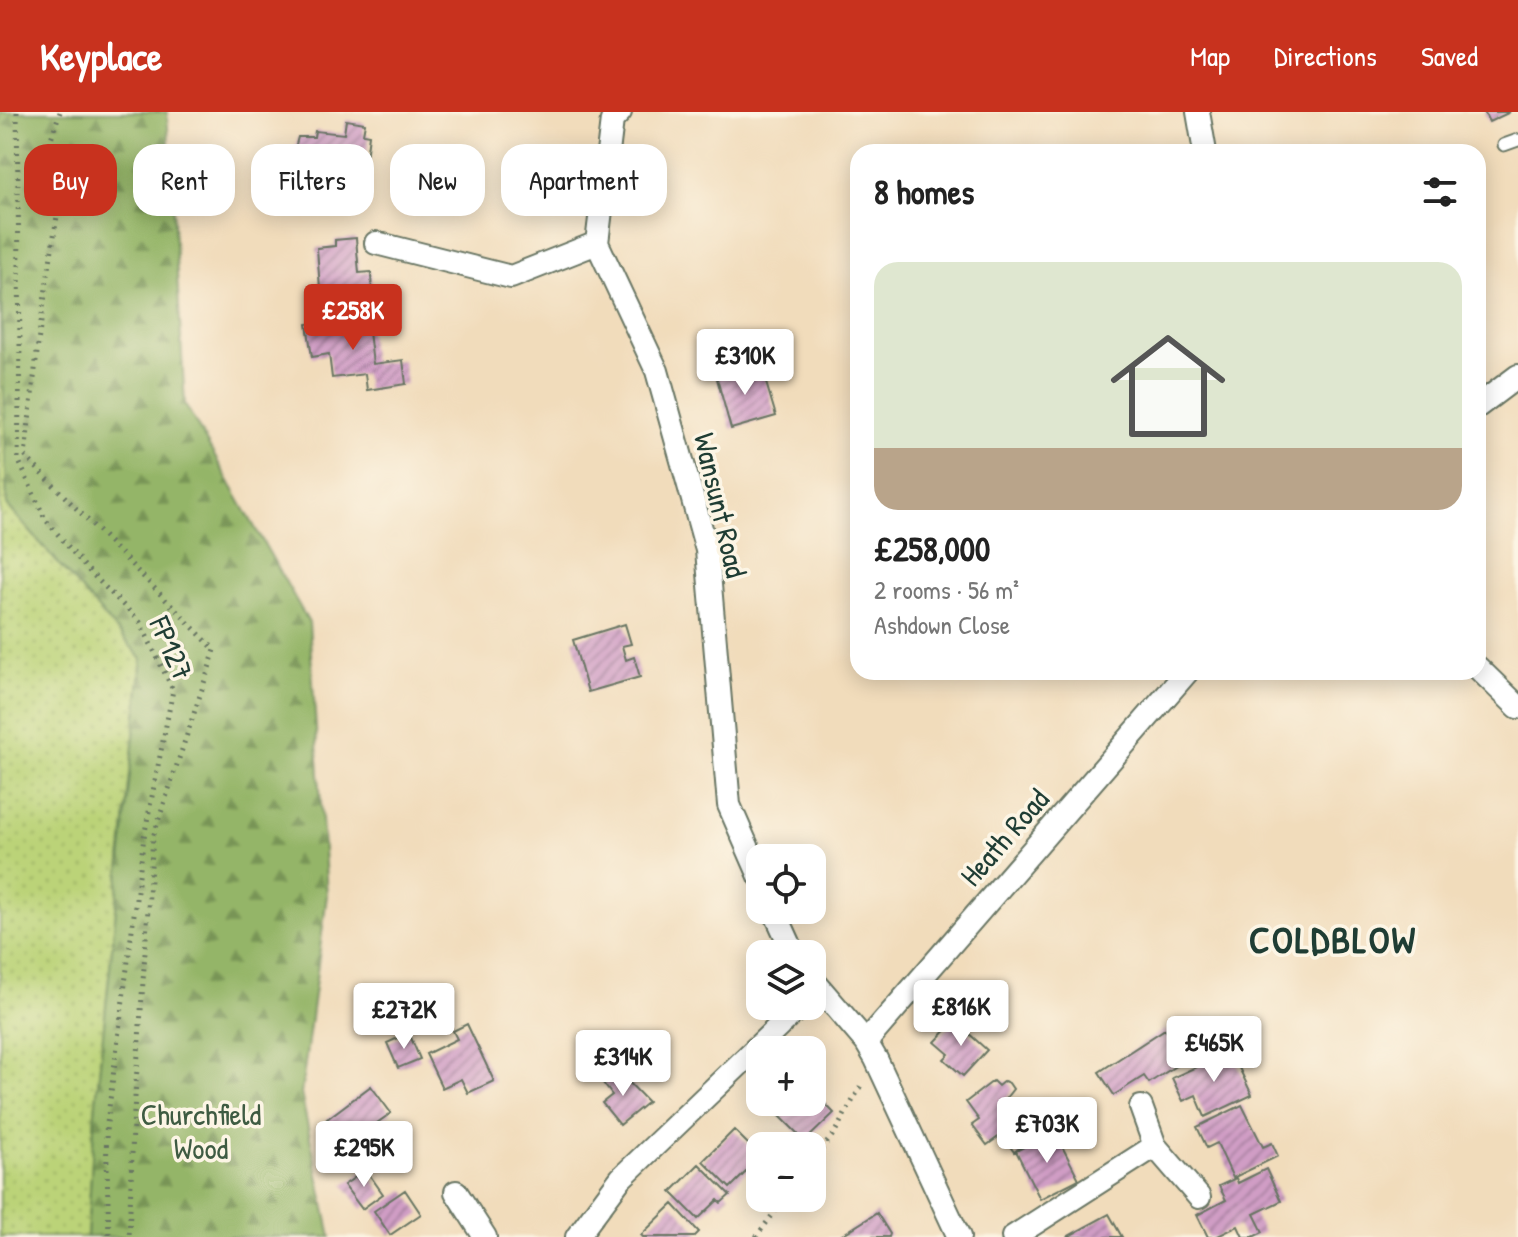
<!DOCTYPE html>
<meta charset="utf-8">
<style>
:root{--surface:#fff;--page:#f6f6f6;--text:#222;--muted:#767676;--accent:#c8321e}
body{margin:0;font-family:"Patrick Hand",sans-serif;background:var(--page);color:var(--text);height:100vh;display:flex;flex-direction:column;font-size:30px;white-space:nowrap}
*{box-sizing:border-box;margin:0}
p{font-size:26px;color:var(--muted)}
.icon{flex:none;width:44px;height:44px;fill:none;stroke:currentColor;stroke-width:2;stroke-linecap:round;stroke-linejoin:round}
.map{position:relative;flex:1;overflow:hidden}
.drawer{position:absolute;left:850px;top:32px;width:636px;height:536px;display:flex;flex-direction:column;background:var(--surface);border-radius:24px;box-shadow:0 4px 20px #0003}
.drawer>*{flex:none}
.guide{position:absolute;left:24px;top:32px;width:706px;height:72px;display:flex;gap:16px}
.tools{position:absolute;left:746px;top:732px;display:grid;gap:16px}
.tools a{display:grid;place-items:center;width:80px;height:80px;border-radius:16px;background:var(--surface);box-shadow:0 4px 20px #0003;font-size:40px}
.price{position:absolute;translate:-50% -68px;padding:0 18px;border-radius:8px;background:#fff;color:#222;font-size:26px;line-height:52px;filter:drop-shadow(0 2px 4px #0008)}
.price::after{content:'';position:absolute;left:50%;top:48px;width:24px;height:18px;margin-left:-12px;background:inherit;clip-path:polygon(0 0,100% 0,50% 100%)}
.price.selected{background:var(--accent);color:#fff}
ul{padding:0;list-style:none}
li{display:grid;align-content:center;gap:16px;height:424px;padding:0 24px}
li span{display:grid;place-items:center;height:248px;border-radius:24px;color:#555}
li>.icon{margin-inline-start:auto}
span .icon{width:144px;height:144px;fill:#fffc;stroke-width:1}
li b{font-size:34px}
h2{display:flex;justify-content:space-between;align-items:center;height:96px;padding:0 24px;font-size:34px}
.pill{padding:0 28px;border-radius:24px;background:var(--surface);box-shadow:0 4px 20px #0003;font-size:28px;line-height:72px}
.pill.selected{background:var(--accent);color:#fff}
header{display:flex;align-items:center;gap:48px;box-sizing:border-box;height:112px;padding:0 40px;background:var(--accent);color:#fff}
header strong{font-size:38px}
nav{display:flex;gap:44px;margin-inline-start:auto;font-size:28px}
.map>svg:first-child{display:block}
</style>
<header>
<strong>Keyplace</strong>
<nav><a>Map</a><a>Directions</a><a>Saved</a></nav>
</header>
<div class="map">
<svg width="1518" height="1125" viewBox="0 0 1518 1125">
<defs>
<pattern id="green-dots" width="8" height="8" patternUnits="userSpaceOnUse" patternTransform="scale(2)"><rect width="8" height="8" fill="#bbd378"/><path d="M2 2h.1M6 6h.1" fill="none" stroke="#a0b668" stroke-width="1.8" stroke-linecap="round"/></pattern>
<pattern id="forest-firs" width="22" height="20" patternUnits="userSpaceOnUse" patternTransform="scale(2)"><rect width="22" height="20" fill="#94b568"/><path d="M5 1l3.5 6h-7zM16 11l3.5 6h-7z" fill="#789456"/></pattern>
<pattern id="building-hatch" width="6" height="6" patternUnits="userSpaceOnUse" patternTransform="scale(2)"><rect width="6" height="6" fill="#d09dc5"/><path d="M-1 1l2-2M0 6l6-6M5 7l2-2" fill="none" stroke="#a881a1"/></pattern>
</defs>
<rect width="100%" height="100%" fill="#fcf5e5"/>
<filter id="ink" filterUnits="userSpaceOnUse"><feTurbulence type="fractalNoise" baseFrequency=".0125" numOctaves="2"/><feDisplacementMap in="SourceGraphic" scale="16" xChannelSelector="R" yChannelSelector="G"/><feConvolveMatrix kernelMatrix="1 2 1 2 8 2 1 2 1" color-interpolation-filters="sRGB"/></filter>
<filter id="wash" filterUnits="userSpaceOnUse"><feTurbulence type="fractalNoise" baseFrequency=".006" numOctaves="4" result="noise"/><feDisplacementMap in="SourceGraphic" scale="32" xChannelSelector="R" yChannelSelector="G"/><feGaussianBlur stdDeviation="1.8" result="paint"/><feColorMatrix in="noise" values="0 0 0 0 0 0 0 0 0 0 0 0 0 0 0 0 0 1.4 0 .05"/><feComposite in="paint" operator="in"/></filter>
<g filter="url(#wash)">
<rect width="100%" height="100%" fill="#f1dcbb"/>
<path fill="url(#green-dots)" stroke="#6d8856" stroke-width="2" d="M0 133 7 393 142 547 95 1000 87 1125H0Z"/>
<path fill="url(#forest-firs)" stroke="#5a794e" stroke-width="2" d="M0 0H167L185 292 309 511 327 783 301 982 331 1125H87L95 1000 142 547 7 393 0 133Z"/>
<g id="blocks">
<path fill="url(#building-hatch)" d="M1484 0H1510L1489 10Z
M346 8 365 11 363 22 369 23 365 54 353 53 348 94 326 90 327 85 314 83 315 78 308 77 311 59 295 56 298 40 295 36 298 25H314L315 19 344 22Z
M441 34 445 73 423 75 419 37Z
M356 126 359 161 371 160 372 186 348 188 349 201 322 204 317 136 335 134V128Z
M367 204 373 252 403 248 406 272 367 278 365 262 332 266 329 242 312 245 307 212Z
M752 253 756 267 764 264 776 304 731 317 716 263Z
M625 512 631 532 622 534 626 548 634 545 640 565 588 580 573 528Z
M955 909 987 938 963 964 944 947 949 942 935 930Z
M467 912 494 969 468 981 461 967 442 976 426 942 457 927 453 919Z
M1165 917 1185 948 1149 971 1144 964 1114 983 1099 960Z
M409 921 420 947 398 956 387 931Z
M1231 939 1252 983 1205 1005 1196 983 1183 989 1172 966Z
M618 959 648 990 620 1013 602 991 612 983 603 971Z
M993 969 998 974 1004 969 1009 971 1013 977 1006 986 1022 1008 987 1033 972 1013 979 1008 966 990Z
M371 974 391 1001 377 1011 390 1028 359 1051 327 1007Z
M812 978 834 1001 805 1029 810 1034H786L798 1022 766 990H812Z
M1242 993 1263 1035 1272 1031 1278 1044 1233 1066 1217 1031 1207 1036 1197 1015Z
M1029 1008 1039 1022 1014 1040 1004 1026Z
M734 1018 760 1044V1071L747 1059 730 1076 703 1049Z
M1054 1019 1079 1067 1040 1087 1016 1039Z
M699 1052 730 1083 721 1091 718 1088 698 1107 671 1080Z
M1266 1057 1281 1089 1254 1102 1263 1120 1253 1125H1243L1238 1114 1216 1125H1208L1197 1103 1226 1088 1219 1074 1236 1066 1238 1071Z
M366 1058 383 1082 362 1097 344 1073Z
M405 1078 421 1102 390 1123 374 1099Z
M673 1092 699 1120 694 1125H643L641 1123Z
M877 1101 890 1122 889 1125H844L842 1123Z
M1109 1102 1122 1125H1067Z"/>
</g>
</g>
<g filter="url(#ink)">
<use href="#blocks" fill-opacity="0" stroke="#687563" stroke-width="2"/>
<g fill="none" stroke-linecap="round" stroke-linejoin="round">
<defs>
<path id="service" d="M1504 33 1518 28"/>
<path id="minor" d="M620 0 612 8 597 131 657 259 707 438 729 693 760 764
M1198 0 1205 40
M376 131 511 165 597 131
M1478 294 1518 264
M1478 556 1518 595
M774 798 794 842
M812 867 866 930 876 947 959 1125
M866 930 1187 560
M1141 995 1155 1034 1199 1085
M456 1080 485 1125
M577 1125 621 1066 800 894
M1013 1125 1155 1034"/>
</defs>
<use href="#service" stroke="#687563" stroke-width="15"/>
<use href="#minor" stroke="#687563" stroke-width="26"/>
<path stroke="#687563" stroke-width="5" stroke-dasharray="2 6" stroke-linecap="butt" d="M17 0 20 234 18 347 45 407 87 457 140 510 173 578 144 725 106 1019 109 1125
M60 0 41 56 57 104 39 223 25 344 215 538 153 725 133 1014 129 1125
M812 1050 835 1020 862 972
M756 1125 785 1086"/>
<use href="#service" stroke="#fff" stroke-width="11"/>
<use href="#minor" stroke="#fff" stroke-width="22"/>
</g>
</g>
<g text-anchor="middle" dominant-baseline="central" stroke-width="7" stroke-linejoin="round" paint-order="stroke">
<g font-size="30" fill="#1f3d34" stroke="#fcf5e5">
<text transform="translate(721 393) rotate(77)">Wansunt Road</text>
<text transform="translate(172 536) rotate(66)">FP127</text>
<text transform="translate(1004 725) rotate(-49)">Heath Road</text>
</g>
<g font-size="30" fill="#3e5b42" stroke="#fcf5e5">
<text x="201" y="1002">Churchfield<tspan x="201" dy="34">Wood</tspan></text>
</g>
<g font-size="38" font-weight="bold" letter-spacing="2" fill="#1f3d34" stroke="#fcf5e5">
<text x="1333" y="827">COLDBLOW</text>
</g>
</g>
</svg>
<div class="tools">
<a><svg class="icon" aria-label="locate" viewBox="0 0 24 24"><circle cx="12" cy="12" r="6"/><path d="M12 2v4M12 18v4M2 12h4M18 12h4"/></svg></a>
<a><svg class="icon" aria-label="layers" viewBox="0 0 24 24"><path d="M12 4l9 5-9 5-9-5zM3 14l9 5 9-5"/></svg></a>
<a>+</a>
<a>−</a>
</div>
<b class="price selected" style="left:353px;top:240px">£258K</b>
<b class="price" style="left:745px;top:285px">£310K</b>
<b class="price" style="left:961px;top:936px">£816K</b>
<b class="price" style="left:404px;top:939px">£272K</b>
<b class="price" style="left:1214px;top:972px">£465K</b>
<b class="price" style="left:623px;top:986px">£314K</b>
<b class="price" style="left:1047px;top:1053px">£703K</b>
<b class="price" style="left:364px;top:1077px">£295K</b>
<div class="guide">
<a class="pill selected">Buy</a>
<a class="pill">Rent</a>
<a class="pill">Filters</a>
<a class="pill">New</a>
<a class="pill">Apartment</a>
</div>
<section class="drawer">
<h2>8 homes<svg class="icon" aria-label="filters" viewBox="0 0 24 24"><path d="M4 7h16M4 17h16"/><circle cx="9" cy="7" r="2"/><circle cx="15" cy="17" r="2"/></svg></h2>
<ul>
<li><span style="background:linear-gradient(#dfe7d0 75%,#b9a48a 0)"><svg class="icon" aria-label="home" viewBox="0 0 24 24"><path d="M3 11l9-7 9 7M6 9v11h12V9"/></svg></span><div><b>£258,000</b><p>2 rooms · 56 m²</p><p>Ashdown Close</p></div></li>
</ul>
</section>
</div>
